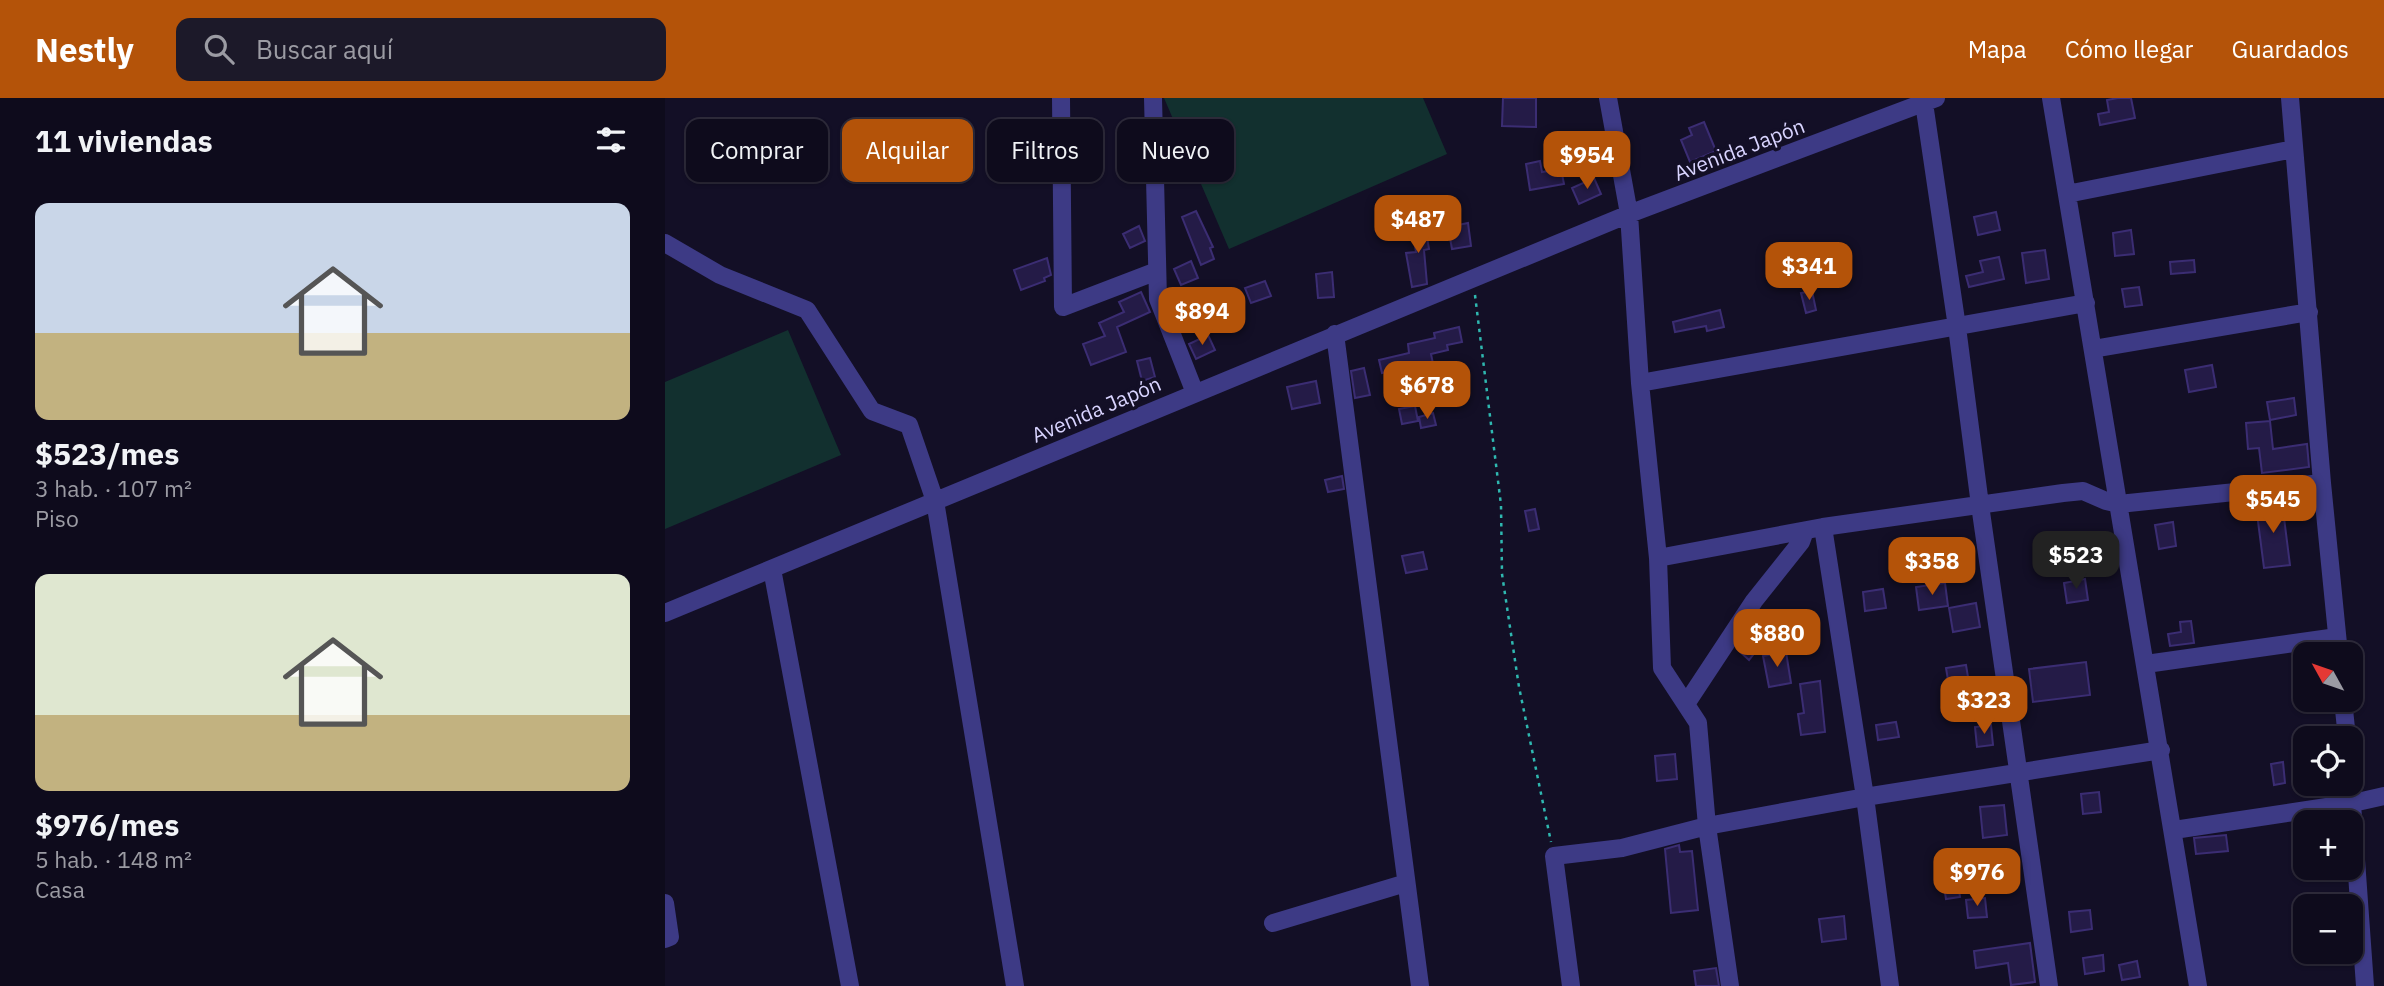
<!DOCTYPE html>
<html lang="es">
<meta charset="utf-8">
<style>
:root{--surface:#0e0b1c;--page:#1c1929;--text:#f1f3f6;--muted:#9b9ba3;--line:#2e2b3b;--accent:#b45309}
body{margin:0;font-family:"IBM Plex Sans",sans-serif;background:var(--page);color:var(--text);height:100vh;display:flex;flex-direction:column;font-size:26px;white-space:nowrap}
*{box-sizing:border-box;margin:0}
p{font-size:23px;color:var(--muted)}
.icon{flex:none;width:38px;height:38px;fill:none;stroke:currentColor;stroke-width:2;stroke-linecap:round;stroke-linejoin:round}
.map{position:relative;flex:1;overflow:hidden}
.drawer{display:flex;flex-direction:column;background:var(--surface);width:665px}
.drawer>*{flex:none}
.top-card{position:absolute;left:21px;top:21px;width:665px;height:63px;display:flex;gap:14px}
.needle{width:46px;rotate:310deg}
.fabs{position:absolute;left:1628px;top:544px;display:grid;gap:14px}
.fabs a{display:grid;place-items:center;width:70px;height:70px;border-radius:14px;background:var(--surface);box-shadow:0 2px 5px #0004,0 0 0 2px var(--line);font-size:35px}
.price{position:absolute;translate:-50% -60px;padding:0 16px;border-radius:14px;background:var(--accent);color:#fff;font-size:23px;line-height:46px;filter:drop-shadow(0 2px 4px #0008)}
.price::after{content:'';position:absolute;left:50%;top:42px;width:21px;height:16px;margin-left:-10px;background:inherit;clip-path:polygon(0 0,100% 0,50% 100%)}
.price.on{background:#222;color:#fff}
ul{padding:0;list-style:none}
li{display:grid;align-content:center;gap:14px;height:371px;padding:0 35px}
li span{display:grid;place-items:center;height:217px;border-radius:14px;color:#555}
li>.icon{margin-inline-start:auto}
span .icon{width:126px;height:126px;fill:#fffc;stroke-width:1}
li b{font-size:30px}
h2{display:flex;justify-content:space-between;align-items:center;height:84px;padding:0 35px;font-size:30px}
.tag{padding:0 24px;border-radius:14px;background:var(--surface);box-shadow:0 2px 5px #0004,0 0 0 2px var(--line);font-size:24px;line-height:63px}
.tag.on{background:var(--accent);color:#fff}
header{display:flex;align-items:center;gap:42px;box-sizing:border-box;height:98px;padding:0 35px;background:var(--accent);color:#fff}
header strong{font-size:33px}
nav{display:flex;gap:38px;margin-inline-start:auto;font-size:24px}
.search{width:490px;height:63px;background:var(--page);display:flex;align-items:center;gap:18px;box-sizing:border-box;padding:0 24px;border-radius:14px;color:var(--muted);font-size:26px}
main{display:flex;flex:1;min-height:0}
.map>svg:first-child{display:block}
</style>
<header>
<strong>Nestly</strong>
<div class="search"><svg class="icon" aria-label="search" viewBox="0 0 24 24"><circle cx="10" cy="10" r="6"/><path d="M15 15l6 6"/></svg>Buscar aquí</div>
<nav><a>Mapa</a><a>Cómo llegar</a><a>Guardados</a></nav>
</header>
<main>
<section class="drawer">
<h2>11 viviendas<svg class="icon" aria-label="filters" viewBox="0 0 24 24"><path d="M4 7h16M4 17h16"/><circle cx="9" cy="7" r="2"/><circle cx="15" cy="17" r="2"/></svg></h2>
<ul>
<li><span style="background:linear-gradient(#c9d6e8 60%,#c2b280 0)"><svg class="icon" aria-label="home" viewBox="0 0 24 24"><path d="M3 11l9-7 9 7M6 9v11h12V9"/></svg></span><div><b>$523/mes</b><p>3 hab. · 107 m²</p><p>Piso</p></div></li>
<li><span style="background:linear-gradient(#dfe7d0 65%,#c2b280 0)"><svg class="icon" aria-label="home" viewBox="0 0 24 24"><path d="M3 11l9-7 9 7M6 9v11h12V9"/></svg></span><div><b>$976/mes</b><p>5 hab. · 148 m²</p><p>Casa</p></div></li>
</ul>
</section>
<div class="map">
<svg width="1719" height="888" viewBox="0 0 1719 888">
<rect width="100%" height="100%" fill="#130f26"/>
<path fill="#12302f" d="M499 0H758L782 56 564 151Z
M123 232 176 357 0 431V284Z"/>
<path fill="#241b47" stroke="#3b2d73" stroke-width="2" d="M838 0H871V29L837 28Z
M1453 0H1466L1470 20 1435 27 1433 16 1444 14 1442 2Z
M1039 24 1051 53 1025 64 1016 42 1027 37 1024 30Z
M500 28H512L511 43H500Z
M875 63 877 74 896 71 899 86 865 92 861 66Z
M929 80 936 96 914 106 907 90Z
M531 113 548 149 545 150 549 161 536 167 517 119Z
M1331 114 1335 132 1313 137 1309 119Z
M759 121 764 151 759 152 762 186 747 189 741 155 751 154 746 124Z
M803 125 806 148 787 151 783 129Z
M474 128 480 143 465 150 458 136Z
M1466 132 1469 156 1450 158 1448 135Z
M1380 152 1384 181 1361 185 1357 155Z
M1334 159 1339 181 1304 189 1301 178 1318 174 1315 163Z
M382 160 386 177 379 180 380 183 356 192 349 172Z
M1529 162 1530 174 1506 176 1505 164Z
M526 163 533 180 516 187 509 171Z
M667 174 669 199 653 200 651 176Z
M600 183 606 198 586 205 580 190Z
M1474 189 1477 207 1460 209 1457 191Z
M1147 193 1151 212 1141 215 1136 195Z
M476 194 485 214 452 229 461 254 426 267 418 246 440 238 434 225 459 214 454 204Z
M1055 212 1059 229 1042 233 1041 228 1010 234 1008 224Z
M794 229 797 244 782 247 783 252 766 256 773 290 753 295 747 269 717 275 714 262 744 255 743 246 770 240 769 235Z
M543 237 550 252 531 261 524 246Z
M485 260 490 279 477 283 472 263Z
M1547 267 1551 289 1524 294 1520 272Z
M699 270 705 297 690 300 686 273Z
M651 283 655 305 627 311 622 289Z
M1629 300 1631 317 1605 322 1602 304Z
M750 308 753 323 737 326 734 311Z
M768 315 771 327 756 330 754 319Z
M1605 323 1608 351 1642 346 1644 369 1597 375 1594 350 1583 351 1581 325Z
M677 378 679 391 663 394 660 382Z
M1617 404 1625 467 1599 470 1591 408Z
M870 411 874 431 864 433 860 413Z
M1508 424 1511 448 1494 451 1490 427Z
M758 454 762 471 741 475 737 458Z
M1420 481 1423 502 1402 505 1399 485Z
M1280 485 1283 508 1254 512 1251 489Z
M1218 491 1221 510 1200 513 1198 494Z
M1311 505 1315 529 1288 534 1284 510Z
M1526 523 1529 545 1505 548 1503 536 1516 534 1515 524Z
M1088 535 1098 544 1084 562 1074 553Z
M1121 554 1126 585 1104 589 1098 558Z
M1421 564 1425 597 1368 604 1364 571Z
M1301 567 1304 585 1284 588 1281 570Z
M1155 583 1160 634 1136 637 1133 616 1139 615 1135 586Z
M1231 624 1234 639 1213 642 1211 627Z
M1326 627 1328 647 1312 649 1310 629Z
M1010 656 1012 681 992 683 990 658Z
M1618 664 1620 685 1609 687 1606 666Z
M1434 694 1436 714 1418 716 1416 696Z
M1339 707 1342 737 1318 740 1315 709Z
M1561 737 1563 753 1531 756 1529 740Z
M1014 747 1015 754 1027 753 1033 812 1006 815 1000 751Z
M1299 758 1301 772 1286 774 1284 760Z
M1291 773 1295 799 1281 801 1277 776Z
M1320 800 1322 819 1303 820 1301 802Z
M1425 812 1427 831 1406 834 1404 814Z
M1179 818 1181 841 1157 844 1154 821Z
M1365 845 1370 884 1346 887 1343 865 1311 870 1309 853Z
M1438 857 1439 873 1420 876 1418 860Z
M1472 863 1475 879 1457 882 1454 867Z
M1051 870 1054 888H1031L1029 873Z"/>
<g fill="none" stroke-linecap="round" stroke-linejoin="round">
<path stroke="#2fb8b0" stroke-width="2.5" stroke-dasharray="3.5 5" stroke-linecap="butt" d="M810 197 836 407 837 476 854 589 886 744"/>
<path stroke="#3d3a85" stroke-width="18" d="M396 0 398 209 492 173
M488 0 493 201 530 295
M943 0 964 116 975 285 993 460 997 570 1033 625 1042 728 1065 888
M1386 0 1533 888
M1625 0 1657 385 1674 556
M1259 5 1292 229 1315 407 1384 888
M1402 96 1629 51
M0 145 55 177 142 212 207 313 244 327 270 403 350 888
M670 236 755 888
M1428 251 1644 214
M975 285 1421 205
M1158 429 1200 699 1225 888
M993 460 1158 429 1398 395 1418 393 1441 403 1454 406 1657 385
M107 471 185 888
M0 515 964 116 1271 0
M1481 566 1672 539
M1678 602 1682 640
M1021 606 1089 503 1136 444 1140 433
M1685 678 1700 888
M1509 732 1688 705 1719 698
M0 805 5 839 0 841
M608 825 741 785
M906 888 889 758 957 750 1042 728 1200 699 1496 652"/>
</g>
<g text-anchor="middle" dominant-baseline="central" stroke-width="7" stroke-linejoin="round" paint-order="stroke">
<g font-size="21" fill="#d9d4ff" stroke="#130f26">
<text transform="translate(1074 51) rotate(-21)">Avenida Japón</text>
<text transform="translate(431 311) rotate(-23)">Avenida Japón</text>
</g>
</g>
</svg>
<div class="fabs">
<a><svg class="needle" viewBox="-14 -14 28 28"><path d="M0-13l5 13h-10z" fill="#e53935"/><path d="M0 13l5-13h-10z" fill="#9b9ba3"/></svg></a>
<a><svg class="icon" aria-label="locate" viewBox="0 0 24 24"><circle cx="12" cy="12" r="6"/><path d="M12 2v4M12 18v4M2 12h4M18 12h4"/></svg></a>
<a>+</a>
<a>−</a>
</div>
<b class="price" style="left:922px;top:93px">$954</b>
<b class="price" style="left:753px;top:157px">$487</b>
<b class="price" style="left:1144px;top:204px">$341</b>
<b class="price" style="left:537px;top:249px">$894</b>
<b class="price" style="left:762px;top:323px">$678</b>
<b class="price" style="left:1608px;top:437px">$545</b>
<b class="price on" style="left:1411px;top:493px">$523</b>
<b class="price" style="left:1267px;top:499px">$358</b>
<b class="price" style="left:1112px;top:571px">$880</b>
<b class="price" style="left:1319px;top:638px">$323</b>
<b class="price" style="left:1312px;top:810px">$976</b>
<div class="top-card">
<a class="tag">Comprar</a>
<a class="tag on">Alquilar</a>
<a class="tag">Filtros</a>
<a class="tag">Nuevo</a>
</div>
</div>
</main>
